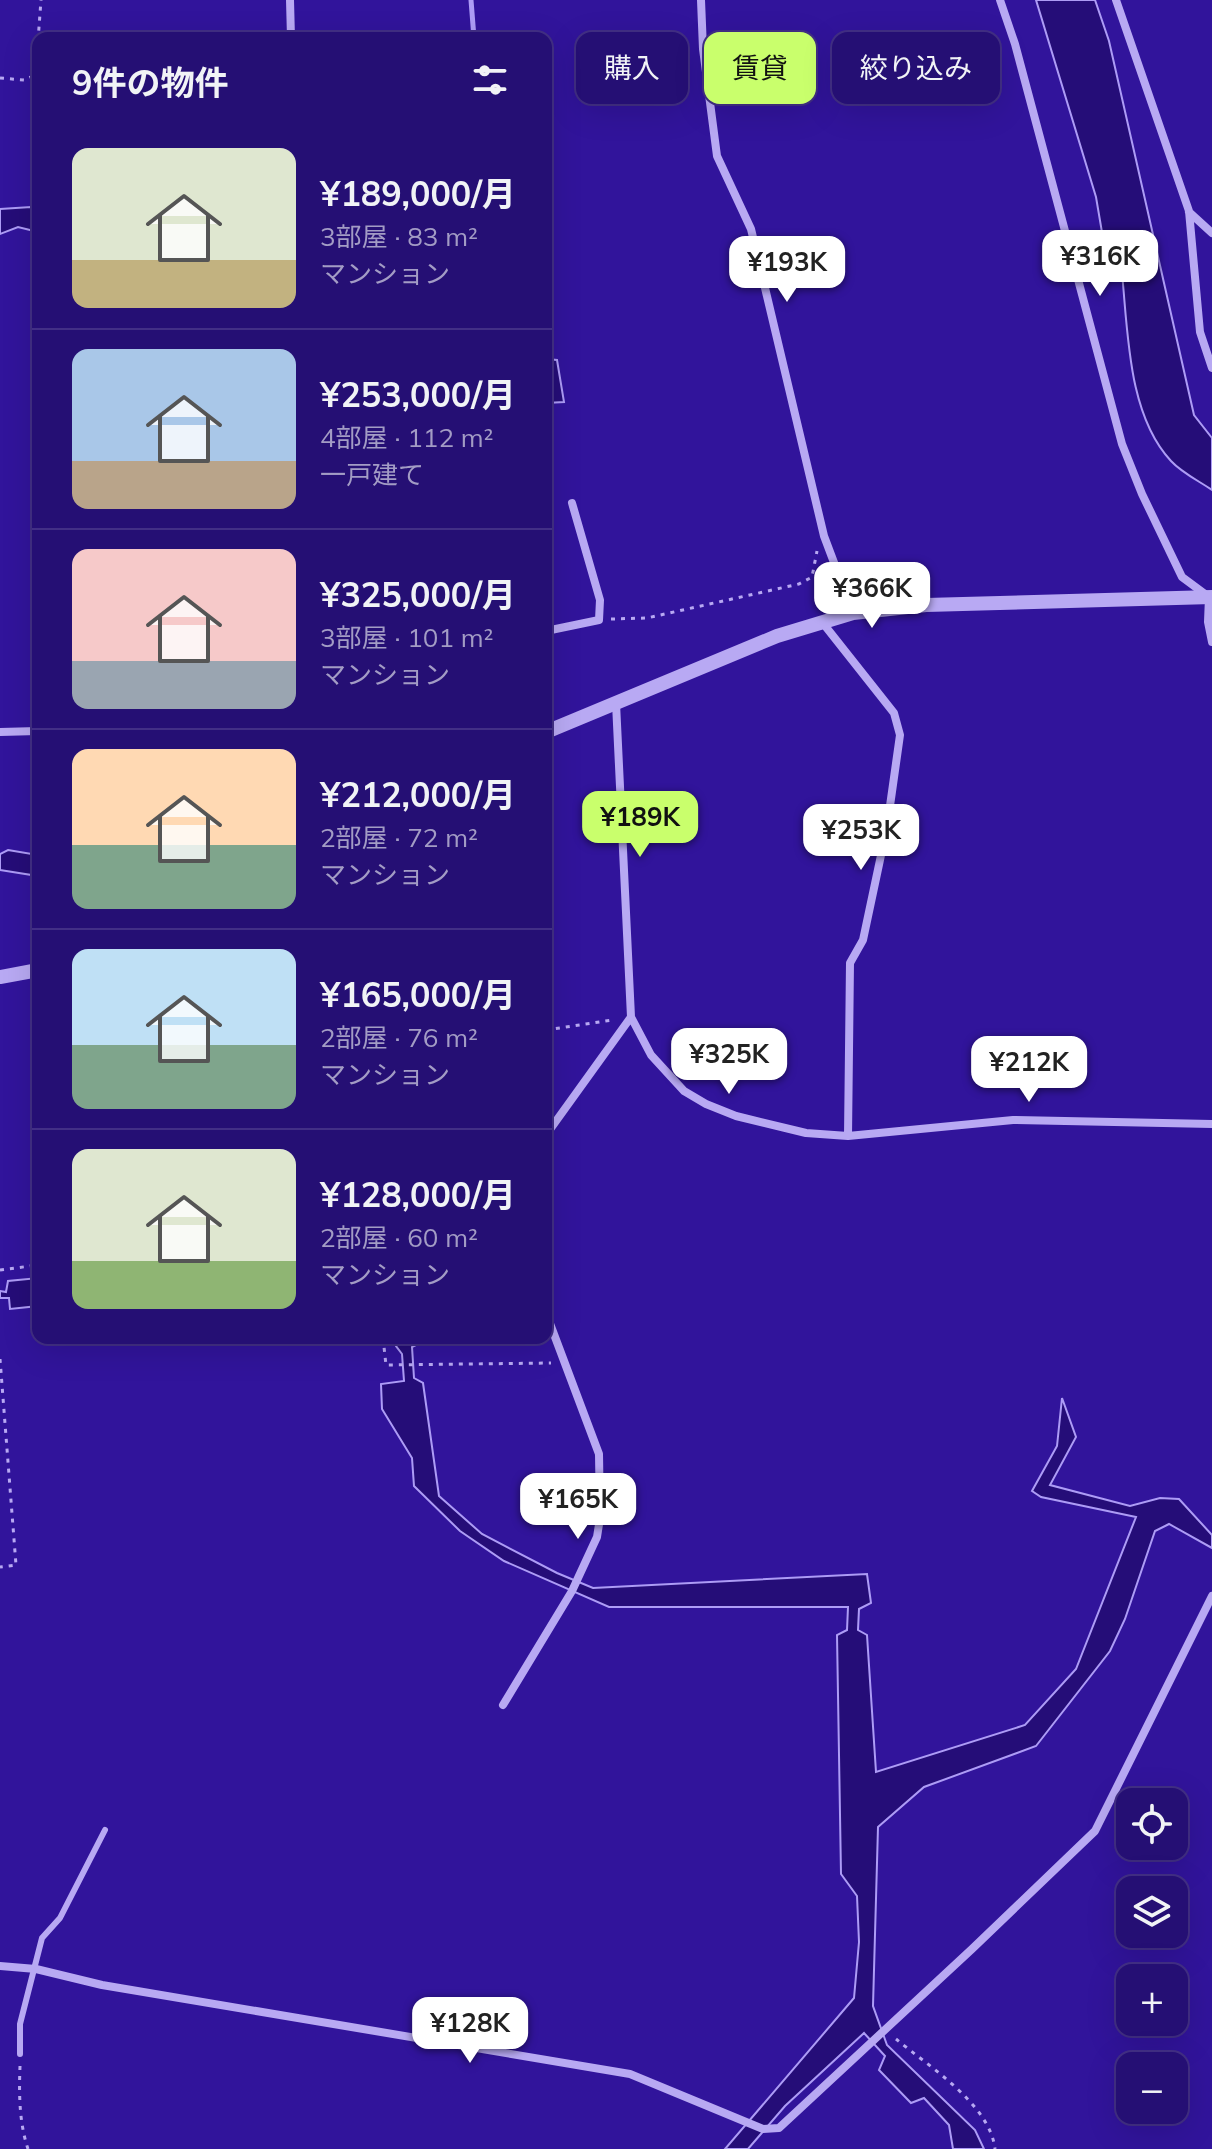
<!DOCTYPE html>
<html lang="ja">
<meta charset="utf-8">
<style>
:root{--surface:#250f74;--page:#2d1879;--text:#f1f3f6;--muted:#a39cc5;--line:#422f86;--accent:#c9ff6c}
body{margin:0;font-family:Mulish,"Noto Sans JP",sans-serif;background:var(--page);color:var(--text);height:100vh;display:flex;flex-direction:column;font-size:30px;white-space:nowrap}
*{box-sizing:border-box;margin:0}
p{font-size:26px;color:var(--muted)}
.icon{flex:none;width:44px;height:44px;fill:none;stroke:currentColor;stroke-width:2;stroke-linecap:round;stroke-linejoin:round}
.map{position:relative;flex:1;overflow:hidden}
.side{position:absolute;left:32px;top:32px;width:520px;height:1312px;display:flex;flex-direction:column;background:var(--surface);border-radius:16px;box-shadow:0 8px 32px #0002,0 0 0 2px var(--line)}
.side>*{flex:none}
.hud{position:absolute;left:576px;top:32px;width:516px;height:72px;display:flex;gap:16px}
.fabs{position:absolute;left:1116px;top:1788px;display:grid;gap:16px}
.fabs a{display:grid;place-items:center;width:72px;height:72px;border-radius:16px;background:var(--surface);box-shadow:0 8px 32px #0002,0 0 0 2px var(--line);font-size:40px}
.price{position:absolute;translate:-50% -68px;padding:0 18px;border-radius:16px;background:#fff;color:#222;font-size:26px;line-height:52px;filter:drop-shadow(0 2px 4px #0008)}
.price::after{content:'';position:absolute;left:50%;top:48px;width:24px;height:18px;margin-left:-12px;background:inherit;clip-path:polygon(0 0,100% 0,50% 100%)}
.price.current{background:var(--accent);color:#111}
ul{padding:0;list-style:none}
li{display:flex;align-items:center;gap:24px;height:200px;padding:0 40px}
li+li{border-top:2px solid var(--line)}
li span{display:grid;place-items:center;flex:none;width:224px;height:160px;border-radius:16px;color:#555}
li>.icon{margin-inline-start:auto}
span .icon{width:96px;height:96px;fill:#fffc;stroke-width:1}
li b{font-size:34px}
h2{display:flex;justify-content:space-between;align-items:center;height:96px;padding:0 40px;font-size:34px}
.chip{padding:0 28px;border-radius:16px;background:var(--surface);box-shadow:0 8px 32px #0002,0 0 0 2px var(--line);font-size:28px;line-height:72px}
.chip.current{background:var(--accent);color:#111}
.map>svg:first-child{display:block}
</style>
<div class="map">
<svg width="1212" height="2149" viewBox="0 0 1212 2149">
<rect width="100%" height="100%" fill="#31149b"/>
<path fill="#250d78" stroke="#ad9cf6" stroke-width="2" d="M1036 0H1095L1109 41 1194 415 1212 438V490C1199 481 1182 473 1171 461 1128 415 1128 333 1122 273L1117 263 1105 250 1096 197Z
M31 207 38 214V232L18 227 0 234V209Z
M546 359 557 360 564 402 546 403Z
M8 850 38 855V876L0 870V854Z
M38 1278V1306L10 1309 9 1298H0V1291L6 1292 8 1281Z
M395 1338H422V1342L412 1347 414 1378 423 1383 439 1496 482 1534 557 1573 593 1588 867 1574 871 1603 859 1609 858 1630 867 1635 876 1772 1025 1725 1076 1669 1136 1517 1041 1497 1032 1491 1057 1446 1062 1398 1076 1437 1050 1485 1130 1506 1160 1498 1179 1499 1212 1535V1548L1169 1524 1155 1531 1125 1619 1110 1651 1036 1746 924 1787 878 1827 873 2006 887 2045 975 2130 984 2149H953L949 2125 924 2098 911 2103 879 2070 885 2056 864 2033 785 2106 748 2149H725L854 1998 859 1942 857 1896 841 1874 837 1635 847 1630 848 1607H609L504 1561 460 1531 414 1486 412 1458 382 1409 381 1384 404 1381 402 1354 396 1346Z"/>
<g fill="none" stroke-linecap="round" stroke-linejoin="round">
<path stroke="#ad9cf6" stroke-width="5" d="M471 0 474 38"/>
<path stroke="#b8a9f3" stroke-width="3" stroke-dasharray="4 6" stroke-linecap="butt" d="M0 78 24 80 33 76 36 68 41 0
M611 619 647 618 799 584 812 577 817 551
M546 1030 612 1020
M0 1270 38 1265
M383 1338 386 1365 551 1363
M0 1359 16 1565 0 1567
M896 2039C928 2066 990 2104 995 2149
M20 2066C19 2094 19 2122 28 2149"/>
<path stroke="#b8a9f3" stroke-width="6" d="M20 2054V2024L42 1938 60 1918 105 1830"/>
<path stroke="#b8a9f3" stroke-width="8" d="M290 0 291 38
M701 0 703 49 717 156 751 229 824 536 853 613
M1000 0 1015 44 1122 444 1142 494 1182 577 1209 597 1208 622 1212 642
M1116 0 1189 211 1200 332 1212 368
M1189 212 1212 233
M822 622 894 713 900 735 887 827 863 940 850 963 848 1136
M546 631 599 620 600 600 572 503
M616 703 631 1017 651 1055 684 1091 706 1104 736 1116 806 1133 848 1136 1013 1120 1212 1124
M0 732 38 731
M546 1135 631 1017
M503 1705 572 1591 597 1537 600 1518 599 1454 546 1313
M0 1966 36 1969 102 1985 630 2074 763 2129 779 2128 972 1949 1095 1831 1212 1596"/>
<path stroke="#b8a9f3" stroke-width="14" d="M546 732 777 636 853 613 926 605 1212 597
M0 977 38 970"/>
</g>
</svg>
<div class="fabs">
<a><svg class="icon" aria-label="locate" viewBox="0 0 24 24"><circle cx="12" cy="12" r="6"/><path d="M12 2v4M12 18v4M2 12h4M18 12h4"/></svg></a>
<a><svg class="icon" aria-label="layers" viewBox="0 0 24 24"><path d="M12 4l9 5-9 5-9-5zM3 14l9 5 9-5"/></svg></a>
<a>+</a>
<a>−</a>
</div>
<b class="price" style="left:1100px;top:298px">¥316K</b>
<b class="price" style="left:787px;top:304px">¥193K</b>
<b class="price" style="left:872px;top:630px">¥366K</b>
<b class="price current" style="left:640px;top:859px">¥189K</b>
<b class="price" style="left:861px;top:872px">¥253K</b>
<b class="price" style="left:729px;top:1096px">¥325K</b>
<b class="price" style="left:1029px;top:1104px">¥212K</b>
<b class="price" style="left:578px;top:1541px">¥165K</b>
<b class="price" style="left:470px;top:2065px">¥128K</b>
<div class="hud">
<a class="chip">購入</a>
<a class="chip current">賃貸</a>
<a class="chip">絞り込み</a>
</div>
<section class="side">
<h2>9件の物件<svg class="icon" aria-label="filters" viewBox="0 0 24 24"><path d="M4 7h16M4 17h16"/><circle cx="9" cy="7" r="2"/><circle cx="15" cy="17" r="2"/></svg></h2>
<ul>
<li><span style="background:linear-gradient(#dfe7d0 70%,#c2b280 0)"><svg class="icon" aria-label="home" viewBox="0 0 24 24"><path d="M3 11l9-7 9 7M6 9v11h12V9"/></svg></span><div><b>¥189,000/月</b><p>3部屋 · 83 m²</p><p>マンション</p></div></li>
<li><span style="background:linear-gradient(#a9c7e8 70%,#b9a48a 0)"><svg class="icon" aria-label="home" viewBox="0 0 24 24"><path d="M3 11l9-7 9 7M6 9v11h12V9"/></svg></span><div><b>¥253,000/月</b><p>4部屋 · 112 m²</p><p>一戸建て</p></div></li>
<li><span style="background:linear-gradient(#f6c9c9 70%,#9aa5b1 0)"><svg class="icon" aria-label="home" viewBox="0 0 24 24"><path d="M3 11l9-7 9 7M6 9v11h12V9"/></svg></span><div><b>¥325,000/月</b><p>3部屋 · 101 m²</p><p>マンション</p></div></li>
<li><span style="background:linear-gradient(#ffd9b3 60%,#7fa58c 0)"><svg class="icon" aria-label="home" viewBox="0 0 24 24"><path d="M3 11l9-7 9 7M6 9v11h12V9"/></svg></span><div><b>¥212,000/月</b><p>2部屋 · 72 m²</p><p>マンション</p></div></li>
<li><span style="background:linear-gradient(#bfe0f5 60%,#7fa58c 0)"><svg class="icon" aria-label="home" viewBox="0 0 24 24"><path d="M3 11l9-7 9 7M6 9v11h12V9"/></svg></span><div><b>¥165,000/月</b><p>2部屋 · 76 m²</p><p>マンション</p></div></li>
<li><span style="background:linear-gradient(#dfe7d0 70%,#8fb573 0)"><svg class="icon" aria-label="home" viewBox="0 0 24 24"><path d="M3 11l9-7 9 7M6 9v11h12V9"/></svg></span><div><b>¥128,000/月</b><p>2部屋 · 60 m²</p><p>マンション</p></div></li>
</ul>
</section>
</div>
